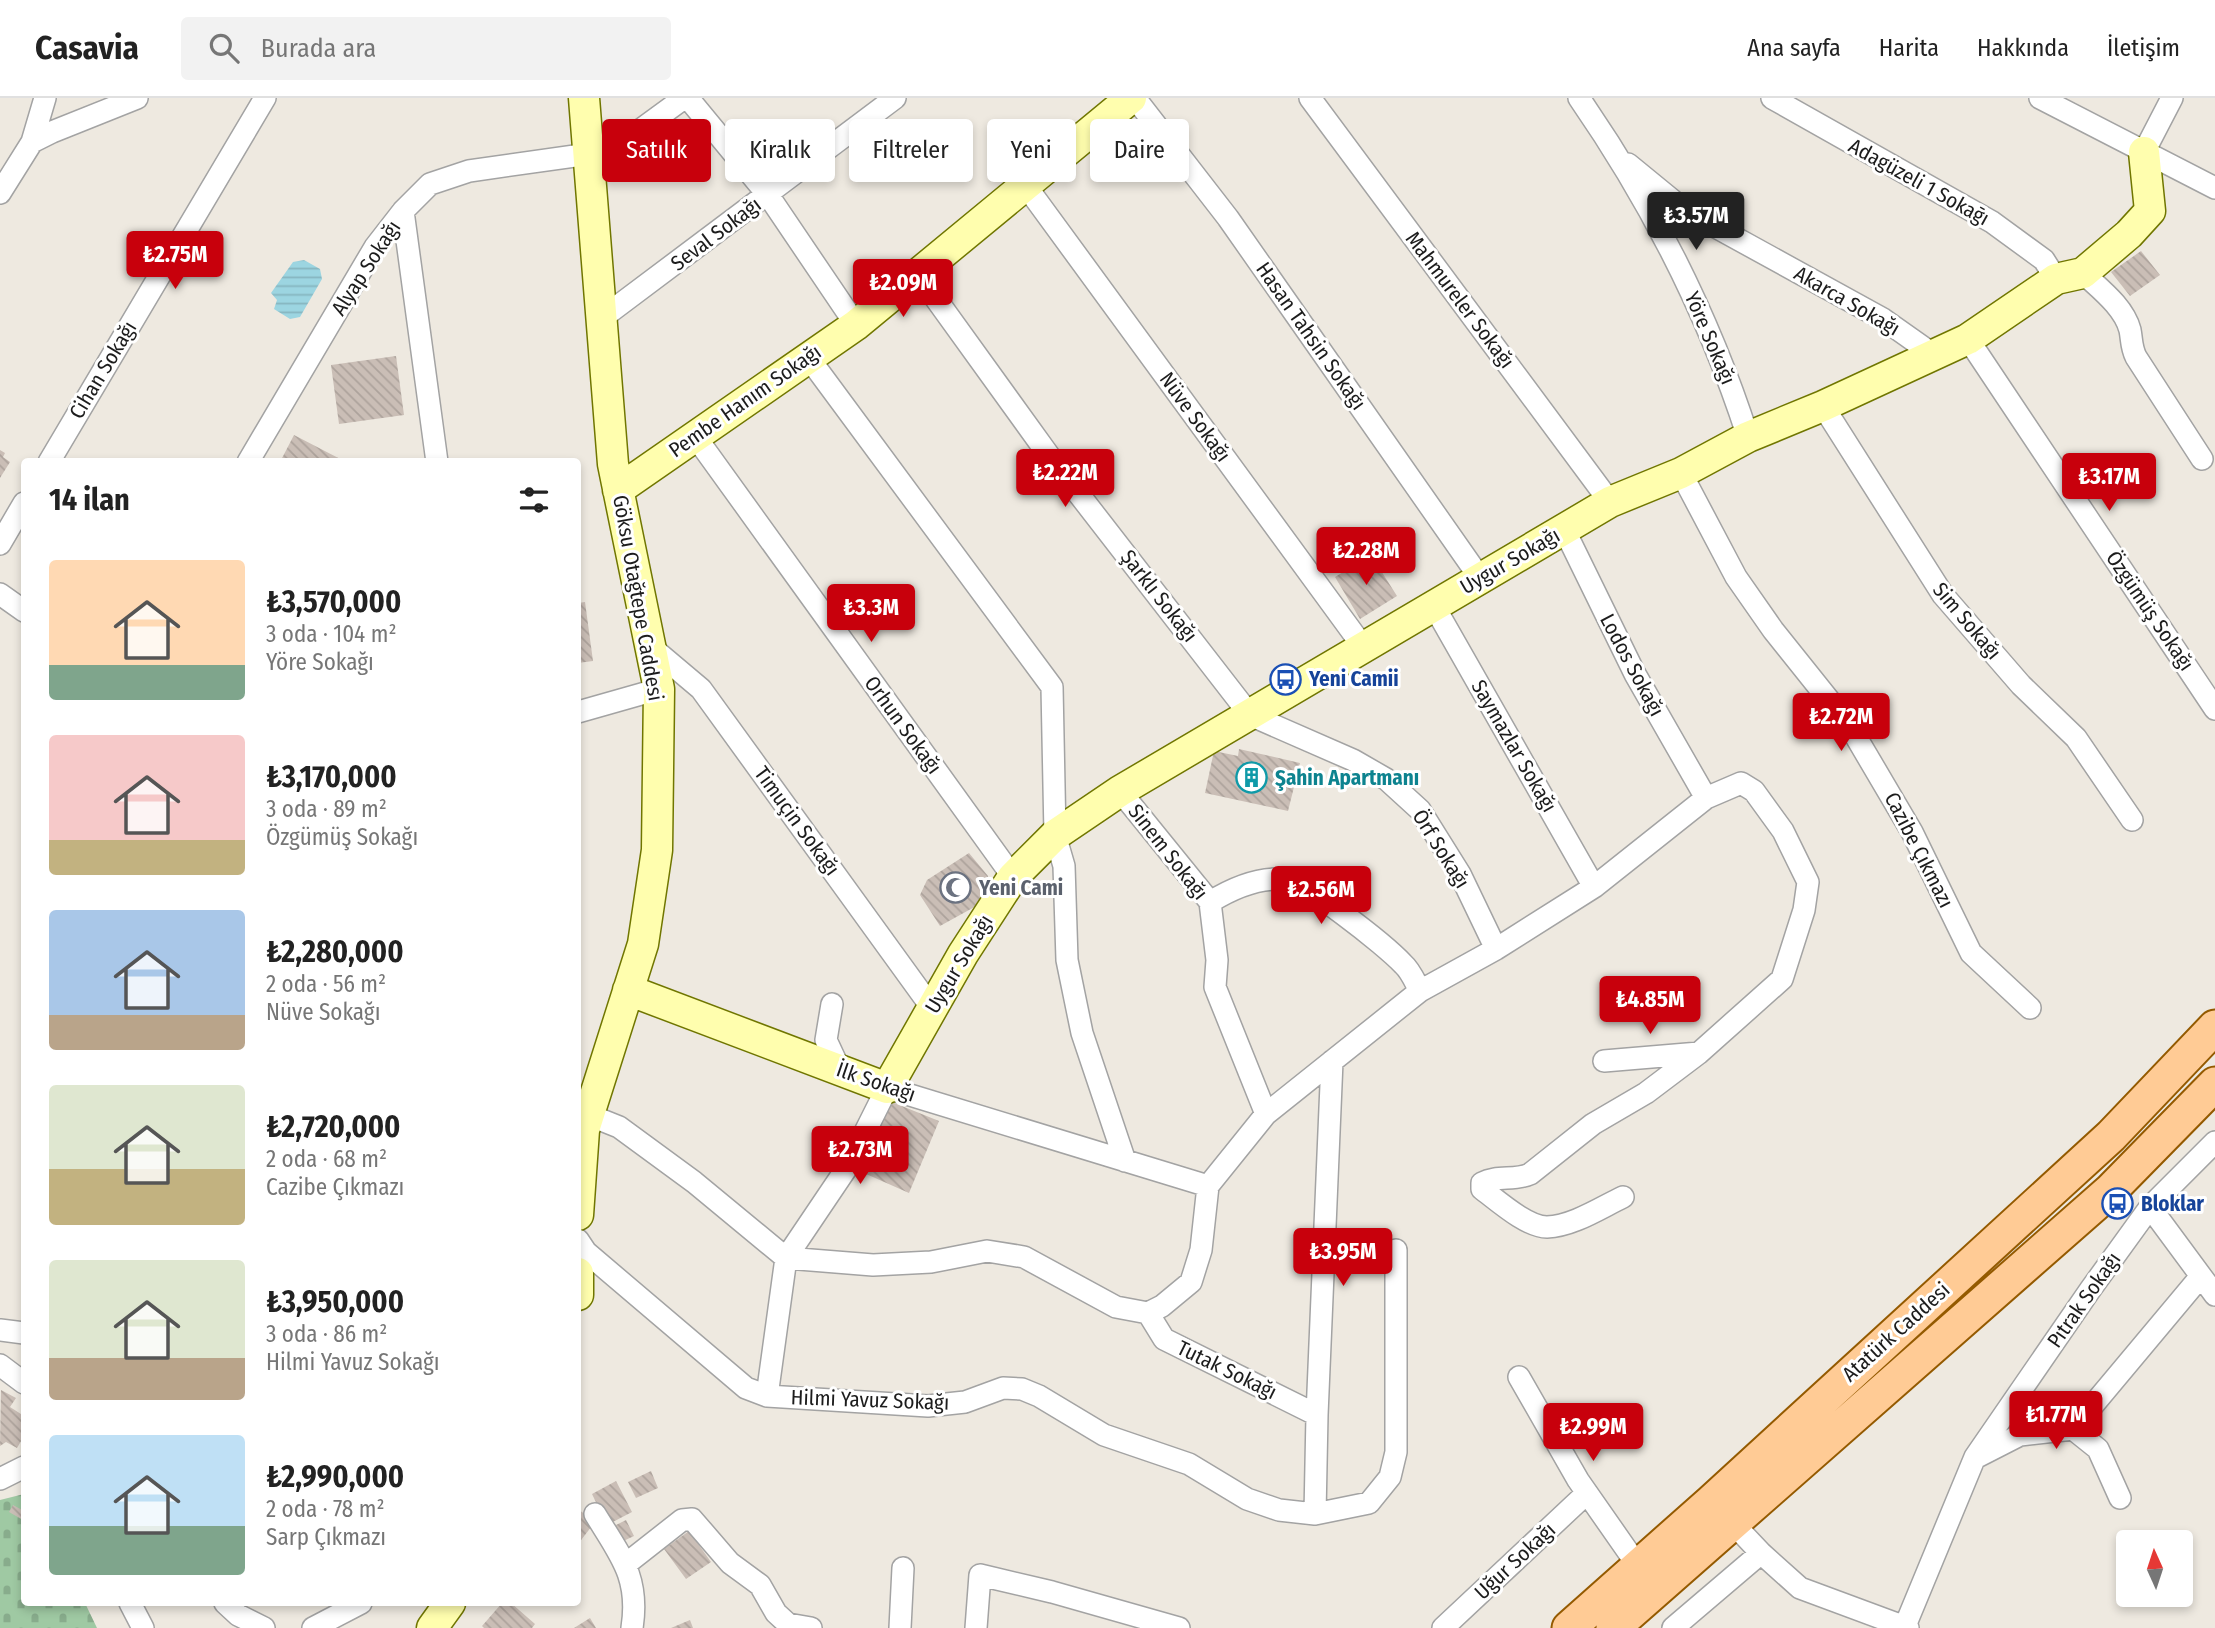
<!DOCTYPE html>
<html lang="tr">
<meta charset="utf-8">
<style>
:root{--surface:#fff;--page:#f2f2f2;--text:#222;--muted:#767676;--line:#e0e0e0;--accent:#c8000c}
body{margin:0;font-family:"Fira Sans Condensed",sans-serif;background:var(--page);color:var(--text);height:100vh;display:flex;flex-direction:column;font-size:26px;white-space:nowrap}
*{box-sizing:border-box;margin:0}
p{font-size:23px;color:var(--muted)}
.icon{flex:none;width:38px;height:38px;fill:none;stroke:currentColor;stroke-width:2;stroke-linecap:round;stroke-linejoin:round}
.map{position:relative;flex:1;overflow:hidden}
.panel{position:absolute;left:21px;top:360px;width:560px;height:1148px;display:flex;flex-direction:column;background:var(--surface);border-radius:7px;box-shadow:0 4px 10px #0003}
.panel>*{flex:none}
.top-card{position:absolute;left:602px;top:21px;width:665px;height:63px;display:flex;gap:14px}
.needle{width:46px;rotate:357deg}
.controls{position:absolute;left:2116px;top:1432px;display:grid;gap:14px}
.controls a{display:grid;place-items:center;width:77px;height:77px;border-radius:7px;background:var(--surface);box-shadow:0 4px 10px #0003;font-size:35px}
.price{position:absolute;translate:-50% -60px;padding:0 16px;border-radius:7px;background:var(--accent);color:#fff;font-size:23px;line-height:46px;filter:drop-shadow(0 2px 4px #0008)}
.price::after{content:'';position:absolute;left:50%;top:42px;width:21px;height:16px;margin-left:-10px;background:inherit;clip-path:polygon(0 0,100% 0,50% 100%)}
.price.active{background:#222;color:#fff}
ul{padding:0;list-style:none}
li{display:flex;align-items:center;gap:21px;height:175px;padding:0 28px}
li span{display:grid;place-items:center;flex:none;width:196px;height:140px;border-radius:7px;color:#555}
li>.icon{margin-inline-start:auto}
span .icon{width:84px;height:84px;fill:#fffc;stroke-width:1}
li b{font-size:30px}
h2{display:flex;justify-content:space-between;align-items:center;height:84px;padding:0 28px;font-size:30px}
.tag{padding:0 24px;border-radius:7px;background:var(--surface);box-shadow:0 4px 10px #0003;font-size:24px;line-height:63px}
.tag.active{background:var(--accent);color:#fff}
header{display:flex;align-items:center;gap:42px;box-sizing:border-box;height:98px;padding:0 35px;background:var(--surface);border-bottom:2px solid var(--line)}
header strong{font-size:33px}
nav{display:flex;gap:38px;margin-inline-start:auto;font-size:24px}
.search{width:490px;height:63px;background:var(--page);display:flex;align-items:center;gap:18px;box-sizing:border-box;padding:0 24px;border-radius:7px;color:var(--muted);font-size:26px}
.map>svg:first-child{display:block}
</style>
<header>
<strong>Casavia</strong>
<div class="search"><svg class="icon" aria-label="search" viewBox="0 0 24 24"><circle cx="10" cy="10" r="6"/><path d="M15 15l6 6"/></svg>Burada ara</div>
<nav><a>Ana sayfa</a><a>Harita</a><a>Hakkında</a><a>İletişim</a></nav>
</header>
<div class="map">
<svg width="2215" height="1530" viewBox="0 0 2215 1530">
<defs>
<pattern id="cemetery-stones" width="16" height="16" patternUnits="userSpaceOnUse" patternTransform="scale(1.75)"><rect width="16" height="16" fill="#9fc9a3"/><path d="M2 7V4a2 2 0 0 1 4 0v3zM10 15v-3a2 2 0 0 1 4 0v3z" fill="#88ac8c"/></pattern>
<pattern id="water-rules" width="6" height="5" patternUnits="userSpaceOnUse" patternTransform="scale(1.75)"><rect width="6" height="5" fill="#9cd5e1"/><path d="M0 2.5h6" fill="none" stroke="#86b6c0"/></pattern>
<pattern id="building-back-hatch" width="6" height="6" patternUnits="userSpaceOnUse" patternTransform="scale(1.75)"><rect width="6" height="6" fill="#cabeb6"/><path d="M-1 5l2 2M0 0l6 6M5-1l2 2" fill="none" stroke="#ada39c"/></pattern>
</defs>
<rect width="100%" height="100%" fill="#eee9e0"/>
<path fill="url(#cemetery-stones)" d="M24 1396V1505H85L97 1530H0V1402Z"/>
<path fill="url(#water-rules)" d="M304 162 320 171 322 181 300 219 290 221 274 211 277 202 271 195 293 164Z"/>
<path fill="url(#building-back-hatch)" d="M2141 153 2160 177 2130 198 2111 174Z
M396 258 404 317 339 326 331 267Z
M294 337 346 364H280Z
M0 352 5 355 3 359 10 364 0 380Z
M1371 457 1397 498 1360 521 1335 479Z
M585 504 593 563 578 565V505Z
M1239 651 1300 665 1288 713 1205 695 1214 653 1238 658Z
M969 755 988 778 989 801 940 828 920 797 927 782Z
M882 1000 939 1023 909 1095 848 1068Z
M1 1292 16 1300 10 1309 24 1318V1338L17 1350 6 1344 0 1348Z
M651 1373 658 1390 636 1400 628 1384Z
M616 1383 632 1414 607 1427 592 1396Z
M13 1407 24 1413 23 1422 9 1414Z
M578 1411 595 1424 578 1446Z
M626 1422 634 1438 617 1446 610 1430Z
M689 1433 711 1464 686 1481 664 1451Z
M502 1505H511L535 1526 532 1530H484L482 1528Z
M590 1520 596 1530H574Z
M690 1522 693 1530H671Z"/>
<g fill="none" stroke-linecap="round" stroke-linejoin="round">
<defs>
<path id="street" d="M688 0 768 97 856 227
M1135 0 1228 120 1480 480
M1310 0 1610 404
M1579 0C1651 104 1709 218 1748 339
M1772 0 1992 124 2044 162 2056 181
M2040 0 2215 90
M32 44 45 0
M2144 54 2172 0
M1628 66 1683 111 1883 221 1934 257
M591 68 684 0
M1026 88 1364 550
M0 95 32 44 52 34 137 0
M403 113 437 364
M2083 175C2100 191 2124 209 2130 232 2132 242 2131 249 2136 259L2202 361
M918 176 1050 359 1250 617 1353 662 1386 681 1420 712 1460 776 1496 851
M602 220 895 0
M1968 241 2215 611
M808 259 1052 589 1055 737 1064 768 1067 862 1082 935 1125 1063
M1823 308 1943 497 2021 587 2076 640 2132 722
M695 338 1013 779
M49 364 265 0
M248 364 375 149 403 113 430 86 469 73 589 56
M1681 375 1736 479 1773 532 1849 627 1912 734 1971 855 2030 910
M1564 431 1635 576 1706 700
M0 446 24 405
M0 496 24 513
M1434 508 1594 789
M650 548 701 591 932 910
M578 614 659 591
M1120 693 1210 804 1217 862 1215 889 1266 1016
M1210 804C1231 791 1255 780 1281 781 1303 781 1386 848 1403 866 1411 873 1415 884 1420 893
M832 906 826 942 840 972
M1604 963 1699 955
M578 1016 589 1017 619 1029 694 1084 786 1160 873 1167 931 1164 987 1153 1024 1159 1116 1209 1148 1215 1162 1208 1191 1184 1201 1152 1208 1088 1266 1016 1420 893 1496 851 1594 789 1706 700 1741 685 1754 693 1783 733 1808 784 1804 812 1782 881 1699 955 1646 995 1593 1026 1530 1076C1515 1083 1497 1077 1482 1085V1091C1498 1103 1527 1129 1547 1129 1573 1128 1600 1110 1623 1099
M2150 1109 2215 1197
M578 1142 586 1154 746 1290 767 1298 928 1308 965 1304 1003 1290 1022 1291 1039 1298 1104 1337 1189 1366 1247 1401 1279 1412 1315 1416 1369 1405 1390 1379 1396 1354V1152
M1148 1215 1164 1241 1317 1317
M0 1232 24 1235
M0 1267 24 1285
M1519 1279 1578 1382 1638 1468
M767 1298 786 1160 848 1068 887 990 1208 1088
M2073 1331 2201 1178
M1977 1359 2020 1337 2073 1331 2098 1351 2120 1400
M0 1381 24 1369
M595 1416C620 1457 640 1479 632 1530
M1315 1416 1317 1317 1332 963
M1726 1418 1761 1455 1800 1490 1908 1530
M626 1466 682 1422 692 1421 730 1465 760 1487 776 1515 788 1526 811 1530
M130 1505 143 1530
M225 1505 238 1517 264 1530
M1905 1528 1975 1359 2090 1192 2150 1109 2215 1044
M313 1530 361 1505
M900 1530 903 1470
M976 1530 980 1477 1052 1494 1179 1530
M1443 1530 1587 1395
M1673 1530 1761 1455"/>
<path id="secondary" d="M618 392 856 227 1131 0
M628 892 887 990 963 856 1013 779 1055 737 1120 693 1610 404 1681 375 1748 339 1823 308 1968 241 2056 181 2083 175 2129 136 2150 113 2144 54
M578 1117 584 1032 643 846 657 752 659 591 613 366 584 0
M578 1175V1197
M432 1530 450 1505"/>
<path id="primary" d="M1569 1530 1711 1404 2111 1038 2215 929
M1613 1530 2110 1093 2215 986"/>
</defs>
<use href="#street" stroke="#a3a3a3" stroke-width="24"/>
<use href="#secondary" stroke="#707600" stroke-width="33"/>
<use href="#primary" stroke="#945a00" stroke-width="37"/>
<use href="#street" stroke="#fff" stroke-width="21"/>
<use href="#secondary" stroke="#fffeae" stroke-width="30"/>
<use href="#primary" stroke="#ffcb95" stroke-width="33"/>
</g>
<defs>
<symbol id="bus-ring" viewBox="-11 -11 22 22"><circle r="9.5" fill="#fff" stroke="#1a4fb4" stroke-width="1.5"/><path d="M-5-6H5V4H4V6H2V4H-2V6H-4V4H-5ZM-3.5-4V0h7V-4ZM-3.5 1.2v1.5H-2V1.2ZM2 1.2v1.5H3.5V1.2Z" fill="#1a4fb4"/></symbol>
<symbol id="building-ring" viewBox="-11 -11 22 22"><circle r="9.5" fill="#fff" stroke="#0f9aa8" stroke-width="1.5"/><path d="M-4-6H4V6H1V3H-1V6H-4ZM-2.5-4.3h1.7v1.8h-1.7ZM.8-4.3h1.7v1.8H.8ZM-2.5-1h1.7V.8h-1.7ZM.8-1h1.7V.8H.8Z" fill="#0f9aa8"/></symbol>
<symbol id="mosque-ring" viewBox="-11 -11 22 22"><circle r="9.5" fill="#fff" stroke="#6b7280" stroke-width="1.5"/><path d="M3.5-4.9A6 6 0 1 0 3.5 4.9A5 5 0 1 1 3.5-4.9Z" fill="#6b7280"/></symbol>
</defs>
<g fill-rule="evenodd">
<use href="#bus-ring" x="1268" y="564" width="35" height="35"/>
<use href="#building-ring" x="1234" y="662" width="35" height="35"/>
<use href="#mosque-ring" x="938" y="772" width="35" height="35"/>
<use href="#bus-ring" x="2100" y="1088" width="35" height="35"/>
</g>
<g text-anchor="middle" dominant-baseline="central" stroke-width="6" stroke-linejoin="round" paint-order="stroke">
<g font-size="21" fill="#1c1c1c" stroke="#fff">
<text transform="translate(1919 84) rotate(29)">Adagüzeli 1 Sokaḡı</text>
<text transform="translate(716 136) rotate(-37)">Seval Sokağı</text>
<text transform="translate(366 170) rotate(-57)">Alyap Sokağı</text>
<text transform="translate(1460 202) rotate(53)">Mahmureler Sokağı</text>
<text transform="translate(1847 203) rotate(30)">Akarca Sokağı</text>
<text transform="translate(1311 238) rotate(55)">Hasan Tahsin Sokağı</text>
<text transform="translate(1710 240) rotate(67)">Yöre Sokağı</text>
<text transform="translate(103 272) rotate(-59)">Cihan Sokağı</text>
<text transform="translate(745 303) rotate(-35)">Pembe Hanım Sokağı</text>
<text transform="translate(1195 319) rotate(54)">Nüve Sokağı</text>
<text transform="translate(1510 463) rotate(-30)">Uygur Sokağı</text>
<text transform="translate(1159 498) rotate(52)">Şarklı Sokağı</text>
<text transform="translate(638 500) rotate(80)">Göksu Otağtepe Caddesi</text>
<text transform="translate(2150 513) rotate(56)">Özgümüş Sokağı</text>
<text transform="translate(1967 523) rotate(50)">Sim Sokağı</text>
<text transform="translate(1632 567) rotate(62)">Lodos Sokağı</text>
<text transform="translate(903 627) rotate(54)">Orhun Sokağı</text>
<text transform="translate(1514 648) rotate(60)">Saymazlar Sokağı</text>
<text transform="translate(797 723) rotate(54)">Timuçin Sokağı</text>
<text transform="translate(1441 751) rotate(58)">Örf Sokağı</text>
<text transform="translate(1919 752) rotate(63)">Cazibe Çıkmazı</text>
<text transform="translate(1168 754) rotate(52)">Sinem Sokağı</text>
<text transform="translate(959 866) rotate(-59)">Uygur Sokağı</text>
<text transform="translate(876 984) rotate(19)">İlk Sokağı</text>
<text transform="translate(2084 1202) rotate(-55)">Pıtrak Sokağı</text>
<text transform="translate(1896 1234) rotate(-42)">Atatürk Caddesi</text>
<text transform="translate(1227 1272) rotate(26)">Tutak Sokağı</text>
<text transform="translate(870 1302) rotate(2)">Hilmi Yavuz Sokağı</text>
<text transform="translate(1515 1463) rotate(-43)">Uğur Sokağı</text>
</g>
<g font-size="21" font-weight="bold" fill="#164399" stroke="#fff" text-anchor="start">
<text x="1309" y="581">Yeni Camii</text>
<text x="2141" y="1106">Bloklar</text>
</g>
<g font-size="21" font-weight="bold" fill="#0d838f" stroke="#fff" text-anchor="start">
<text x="1275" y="680">Şahin Apartmanı</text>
</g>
<g font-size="21" font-weight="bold" fill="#5b616d" stroke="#fff" text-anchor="start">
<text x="979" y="790">Yeni Cami</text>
</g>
</g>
</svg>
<div class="controls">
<a><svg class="needle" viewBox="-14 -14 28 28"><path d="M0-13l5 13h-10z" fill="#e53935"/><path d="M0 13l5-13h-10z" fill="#767676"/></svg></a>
</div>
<b class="price active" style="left:1696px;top:154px">₺3.57M</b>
<b class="price" style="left:175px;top:193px">₺2.75M</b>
<b class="price" style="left:903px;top:221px">₺2.09M</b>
<b class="price" style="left:1065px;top:411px">₺2.22M</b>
<b class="price" style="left:2109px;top:415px">₺3.17M</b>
<b class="price" style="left:1366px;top:489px">₺2.28M</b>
<b class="price" style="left:871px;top:546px">₺3.3M</b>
<b class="price" style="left:1841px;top:655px">₺2.72M</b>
<b class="price" style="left:1321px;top:828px">₺2.56M</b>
<b class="price" style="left:1650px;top:938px">₺4.85M</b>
<b class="price" style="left:860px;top:1088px">₺2.73M</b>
<b class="price" style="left:1343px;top:1190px">₺3.95M</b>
<b class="price" style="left:2056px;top:1353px">₺1.77M</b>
<b class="price" style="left:1593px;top:1365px">₺2.99M</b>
<div class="top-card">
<a class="tag active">Satılık</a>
<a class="tag">Kiralık</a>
<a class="tag">Filtreler</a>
<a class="tag">Yeni</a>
<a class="tag">Daire</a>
</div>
<section class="panel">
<h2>14 ilan<svg class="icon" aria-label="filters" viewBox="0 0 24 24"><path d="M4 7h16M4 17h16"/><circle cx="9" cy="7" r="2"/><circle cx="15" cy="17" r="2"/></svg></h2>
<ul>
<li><span style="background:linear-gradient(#ffd9b3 75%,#7fa58c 0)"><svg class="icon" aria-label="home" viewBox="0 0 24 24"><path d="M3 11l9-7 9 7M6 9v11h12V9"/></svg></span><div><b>₺3,570,000</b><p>3 oda · 104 m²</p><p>Yöre Sokağı</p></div></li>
<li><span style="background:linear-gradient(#f6c9c9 75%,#c2b280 0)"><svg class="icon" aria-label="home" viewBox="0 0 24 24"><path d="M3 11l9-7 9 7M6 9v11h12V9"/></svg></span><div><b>₺3,170,000</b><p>3 oda · 89 m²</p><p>Özgümüş Sokağı</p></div></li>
<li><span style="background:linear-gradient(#a9c7e8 75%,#b9a48a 0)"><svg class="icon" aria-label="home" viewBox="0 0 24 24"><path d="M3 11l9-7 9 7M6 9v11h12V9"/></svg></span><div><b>₺2,280,000</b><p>2 oda · 56 m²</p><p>Nüve Sokağı</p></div></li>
<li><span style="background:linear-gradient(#dfe7d0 60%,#c2b280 0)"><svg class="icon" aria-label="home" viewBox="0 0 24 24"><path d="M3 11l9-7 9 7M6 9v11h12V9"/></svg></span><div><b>₺2,720,000</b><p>2 oda · 68 m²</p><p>Cazibe Çıkmazı</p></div></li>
<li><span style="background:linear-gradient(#dfe7d0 70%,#b9a48a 0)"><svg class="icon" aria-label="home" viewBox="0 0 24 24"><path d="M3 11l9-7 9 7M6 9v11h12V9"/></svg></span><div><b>₺3,950,000</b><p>3 oda · 86 m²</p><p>Hilmi Yavuz Sokağı</p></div></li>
<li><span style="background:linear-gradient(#bfe0f5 65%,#7fa58c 0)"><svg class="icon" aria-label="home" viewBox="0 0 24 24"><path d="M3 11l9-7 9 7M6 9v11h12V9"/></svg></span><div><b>₺2,990,000</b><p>2 oda · 78 m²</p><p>Sarp Çıkmazı</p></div></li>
</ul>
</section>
</div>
